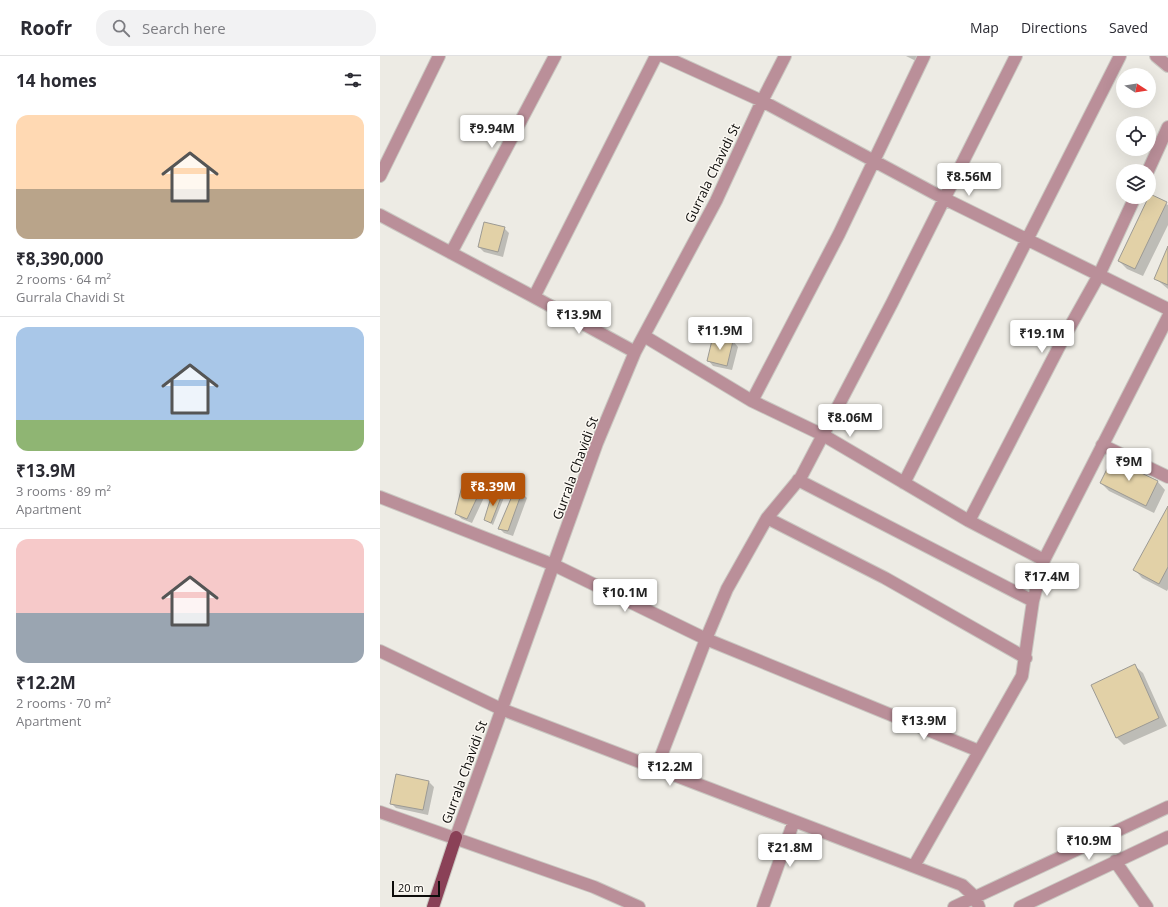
<!DOCTYPE html>
<meta charset="utf-8">
<style>
:root{--surface:#fff;--page:#f2f2f3;--text:#2b2b33;--muted:#7c7c81;--line:#e1e1e2;--accent:#b45309}
body{margin:0;font-family:"Open Sans",sans-serif;background:var(--page);color:var(--text);height:100vh;display:flex;flex-direction:column;font-size:15px;white-space:nowrap}
*{box-sizing:border-box;margin:0}
p{font-size:13px;color:var(--muted)}
.icon{flex:none;width:22px;height:22px;fill:none;stroke:currentColor;stroke-width:2;stroke-linecap:round;stroke-linejoin:round}
.map{position:relative;flex:1;overflow:hidden}
.panel{display:flex;flex-direction:column;background:var(--surface);width:380px}
.panel>*{flex:none}
.needle{width:26px;rotate:102deg}
.fabs{position:absolute;left:736px;top:12px;display:grid;gap:8px}
.fabs a{display:grid;place-items:center;width:40px;height:40px;border-radius:50%;background:var(--surface);box-shadow:0 4px 16px #0002;font-size:20px}
.scale{position:absolute;left:12px;bottom:10px;width:48px;box-sizing:border-box;padding-left:4px;border:2px solid #0d0c0a;border-top:0;font-size:11px;line-height:14px;white-space:nowrap;color:#0d0c0a;-webkit-text-stroke:3px #fbf8f2;paint-order:stroke}
.price{position:absolute;translate:-50% -34px;padding:0 9px;border-radius:4px;background:#fff;color:#222;font-size:13px;line-height:26px;filter:drop-shadow(0 1px 2px #0008)}
.price::after{content:'';position:absolute;left:50%;top:24px;width:12px;height:9px;margin-left:-6px;background:inherit;clip-path:polygon(0 0,100% 0,50% 100%)}
.price.current{background:var(--accent);color:#fff}
ul{padding:0;list-style:none}
li{display:grid;align-content:center;gap:8px;height:212px;padding:0 16px}
li+li{border-top:1px solid var(--line)}
li span{display:grid;place-items:center;height:124px;border-radius:12px;color:#555}
li>.icon{margin-inline-start:auto}
span .icon{width:72px;height:72px;fill:#fffc;stroke-width:1}
li b{font-size:17px}
h2{display:flex;justify-content:space-between;align-items:center;height:48px;padding:0 16px;font-size:17px}
header{display:flex;align-items:center;gap:24px;box-sizing:border-box;height:56px;padding:0 20px;background:var(--surface);border-bottom:1px solid var(--line)}
header strong{font-size:19px}
nav{display:flex;gap:22px;margin-inline-start:auto;font-size:14px}
.search{width:280px;height:36px;background:var(--page);display:flex;align-items:center;gap:10px;box-sizing:border-box;padding:0 14px;border-radius:16px;color:var(--muted);font-size:15px}
main{display:flex;flex:1;min-height:0}
.map>svg:first-child{display:block}
</style>
<header>
<strong>Roofr</strong>
<div class="search"><svg class="icon" aria-label="search" viewBox="0 0 24 24"><circle cx="10" cy="10" r="6"/><path d="M15 15l6 6"/></svg>Search here</div>
<nav><a>Map</a><a>Directions</a><a>Saved</a></nav>
</header>
<main>
<section class="panel">
<h2>14 homes<svg class="icon" aria-label="filters" viewBox="0 0 24 24"><path d="M4 7h16M4 17h16"/><circle cx="9" cy="7" r="2"/><circle cx="15" cy="17" r="2"/></svg></h2>
<ul>
<li><span style="background:linear-gradient(#ffd9b3 60%,#b9a48a 0)"><svg class="icon" aria-label="home" viewBox="0 0 24 24"><path d="M3 11l9-7 9 7M6 9v11h12V9"/></svg></span><div><b>₹8,390,000</b><p>2 rooms · 64 m²</p><p>Gurrala Chavidi St</p></div></li>
<li><span style="background:linear-gradient(#a9c7e8 75%,#8fb573 0)"><svg class="icon" aria-label="home" viewBox="0 0 24 24"><path d="M3 11l9-7 9 7M6 9v11h12V9"/></svg></span><div><b>₹13.9M</b><p>3 rooms · 89 m²</p><p>Apartment</p></div></li>
<li><span style="background:linear-gradient(#f6c9c9 60%,#9aa5b1 0)"><svg class="icon" aria-label="home" viewBox="0 0 24 24"><path d="M3 11l9-7 9 7M6 9v11h12V9"/></svg></span><div><b>₹12.2M</b><p>2 rooms · 70 m²</p><p>Apartment</p></div></li>
</ul>
</section>
<div class="map">
<svg width="788" height="851" viewBox="0 0 788 851">
<rect width="100%" height="100%" fill="#edebe4"/>
<path fill="#0003" d="M526 0H541L538 6Z
M770 139 788 149V169L763 220 747 213 739 205Z
M124 172 129 177 123 201 104 196 99 191Z
M788 192V233L775 222Z
M353 285 358 291 352 314 333 310 328 304Z
M733 404 778 426 785 434 774 457 729 435 721 427Z
M85 423 103 428 108 433 92 467 82 463 76 458Z
M123 437 125 439 113 469 105 463Z
M142 437 147 442 133 480 124 477 119 472 132 440Z
M788 452V533L787 535 762 522 755 514Z
M755 610 763 617 787 670 744 689 736 681Z
M49 726 54 731 48 759 16 752 11 747Z"/>
<path fill="#e2d1a7" stroke="#9c9a94" d="M770 138 787 146 755 213 738 205Z
M104 166 125 171 118 196 98 191Z
M788 190V229L774 223Z
M333 280 353 285 347 310 327 305Z
M732 403 778 425 766 450 720 427Z
M84 422 104 427 87 463 75 458Z
M123 436 111 467 104 464 112 438Z
M142 436 128 475 118 473 132 440Z
M788 450V511L779 528 753 514Z
M755 608 779 662 736 682 711 629Z
M16 718 49 725 43 754 10 748Z"/>
<g fill="none" stroke-linecap="round" stroke-linejoin="round">
<defs>
<path id="minor" d="M283 0 382 45 565 143 788 253
M776 0 788 10
M768 115 788 71
M0 120 59 0
M0 159 154 241 276 0
M71 197 175 0
M154 241 255 296
M264 280 372 345 443 379 589 465 664 504
M372 345 459 178 544 0
M722 389 788 421
M418 424 653 545
M524 427 740 0
M0 441 174 509 326 583 599 695
M387 462 505 522 646 602
M589 465 682 285 719 219 755 141
M0 595 121 653 582 829 595 841 599 851
M276 713 326 583 347 533 387 462 421 421 512 247 636 0
M0 756 214 831 259 851
M76 781 217 387 255 296 336 145 382 45 405 0
M735 805 767 851
M534 810 642 620 653 545 664 504 788 261
M383 851 414 765
M574 851 788 751
M640 851 788 781"/>
<path id="major" d="M53 851 76 781"/>
</defs>
<use href="#minor" stroke="#c9c7c1" stroke-width="14"/>
<use href="#major" stroke="#c9c7c1" stroke-width="14"/>
<use href="#minor" stroke="#ba8f99" stroke-width="12"/>
<use href="#major" stroke="#8a4157" stroke-width="12"/>
</g>
<g text-anchor="middle" dominant-baseline="central" stroke-width="3" stroke-linejoin="round" paint-order="stroke">
<g font-size="13" fill="#0d0c0a" stroke="#fbf8f2">
<text transform="translate(332 117) rotate(-64)">Gurrala Chavidi St</text>
<text transform="translate(195 412) rotate(-70)">Gurrala Chavidi St</text>
<text transform="translate(84 716) rotate(-70)">Gurrala Chavidi St</text>
</g>
</g>
</svg>
<div class="fabs">
<a><svg class="needle" viewBox="-14 -14 28 28"><path d="M0-13l5 13h-10z" fill="#e53935"/><path d="M0 13l5-13h-10z" fill="#7c7c81"/></svg></a>
<a><svg class="icon" aria-label="locate" viewBox="0 0 24 24"><circle cx="12" cy="12" r="6"/><path d="M12 2v4M12 18v4M2 12h4M18 12h4"/></svg></a>
<a><svg class="icon" aria-label="layers" viewBox="0 0 24 24"><path d="M12 4l9 5-9 5-9-5zM3 14l9 5 9-5"/></svg></a>
</div>
<div class="scale">20 m</div>
<b class="price" style="left:112px;top:93px">₹9.94M</b>
<b class="price" style="left:589px;top:141px">₹8.56M</b>
<b class="price" style="left:199px;top:279px">₹13.9M</b>
<b class="price" style="left:340px;top:295px">₹11.9M</b>
<b class="price" style="left:662px;top:298px">₹19.1M</b>
<b class="price" style="left:470px;top:382px">₹8.06M</b>
<b class="price" style="left:749px;top:426px">₹9M</b>
<b class="price current" style="left:113px;top:451px">₹8.39M</b>
<b class="price" style="left:667px;top:541px">₹17.4M</b>
<b class="price" style="left:245px;top:557px">₹10.1M</b>
<b class="price" style="left:544px;top:685px">₹13.9M</b>
<b class="price" style="left:290px;top:731px">₹12.2M</b>
<b class="price" style="left:709px;top:805px">₹10.9M</b>
<b class="price" style="left:410px;top:812px">₹21.8M</b>
</div>
</main>
